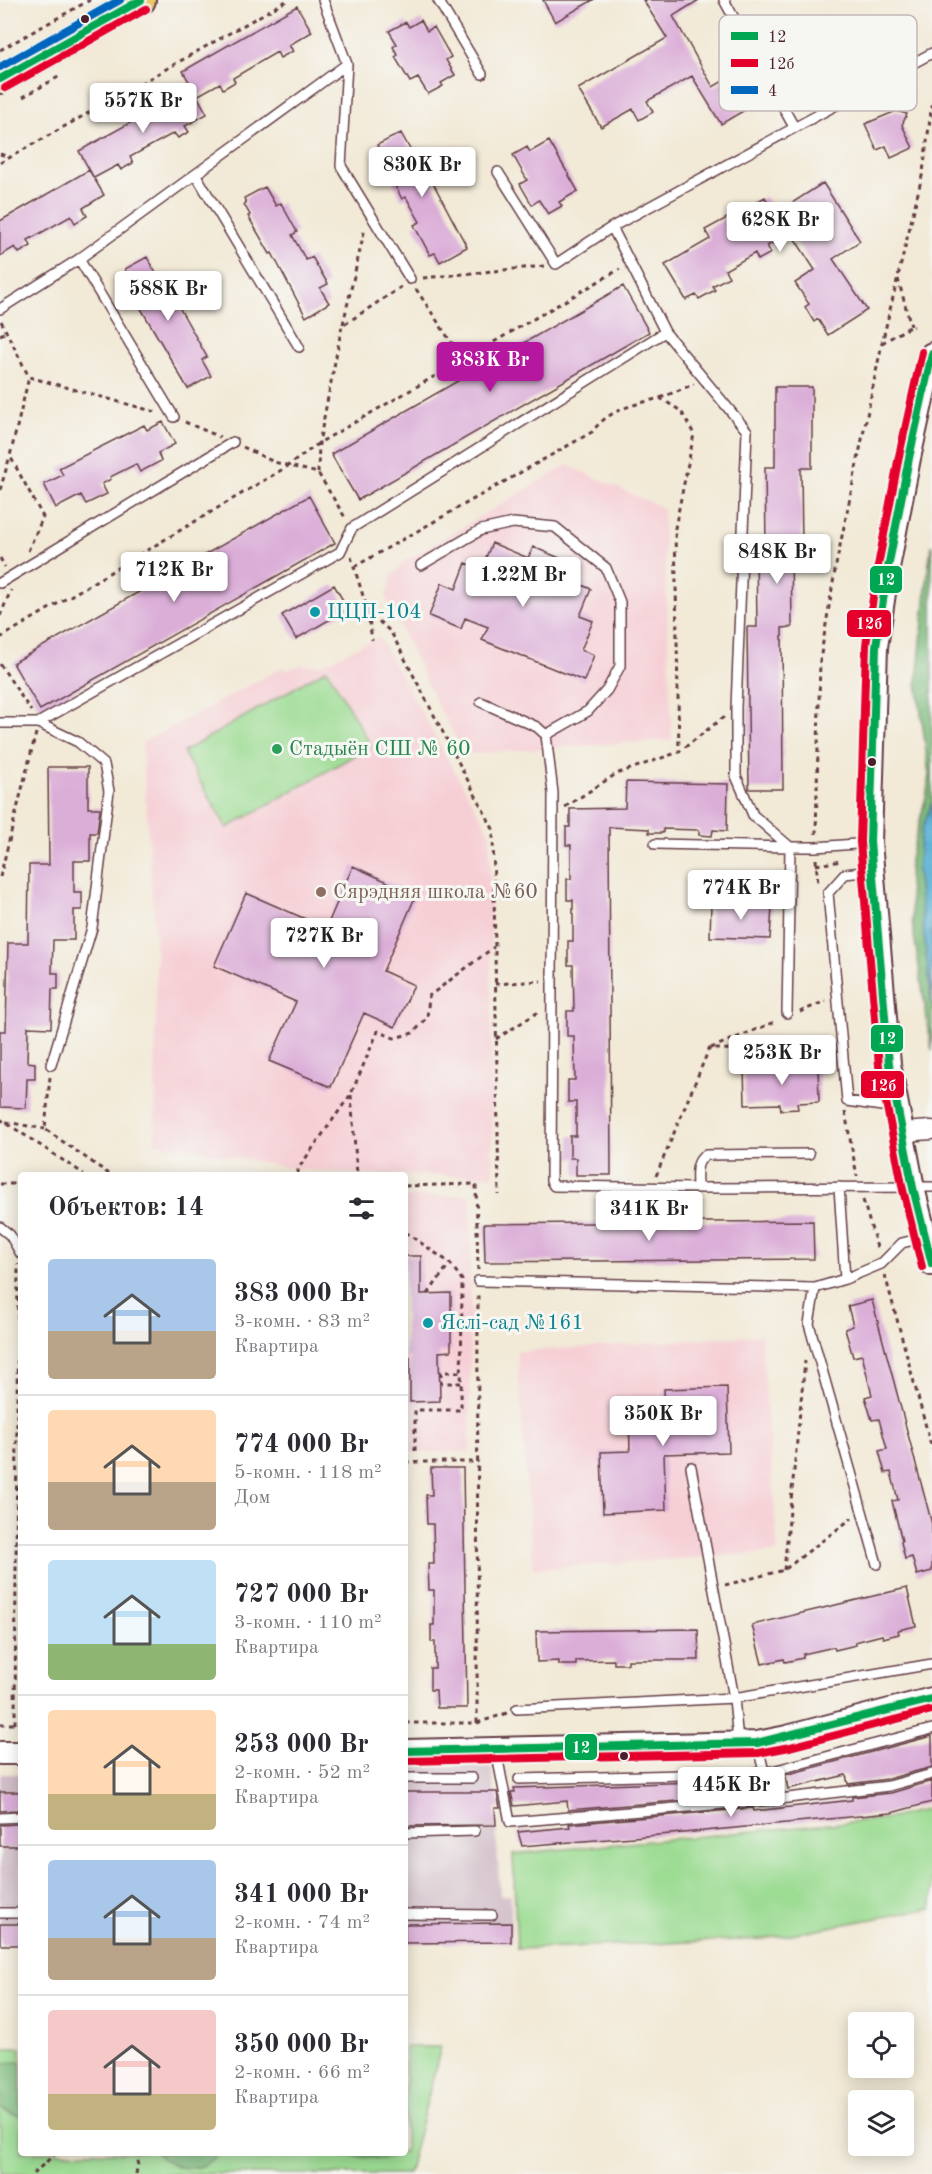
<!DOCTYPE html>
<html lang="ru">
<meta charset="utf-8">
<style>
:root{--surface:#fff;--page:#f7f7f7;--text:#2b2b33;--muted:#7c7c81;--line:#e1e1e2;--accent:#b5179e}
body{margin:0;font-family:"Old Standard TT",serif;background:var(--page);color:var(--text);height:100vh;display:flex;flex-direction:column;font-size:22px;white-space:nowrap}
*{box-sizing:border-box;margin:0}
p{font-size:20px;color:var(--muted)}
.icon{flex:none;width:33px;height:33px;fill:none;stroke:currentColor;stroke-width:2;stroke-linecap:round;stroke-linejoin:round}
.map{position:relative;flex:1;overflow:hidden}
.panel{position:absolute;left:18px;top:1172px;width:390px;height:984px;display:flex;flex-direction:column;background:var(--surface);border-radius:6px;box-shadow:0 3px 15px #0003}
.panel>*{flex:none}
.buttons{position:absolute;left:848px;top:2012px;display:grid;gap:12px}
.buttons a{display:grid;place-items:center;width:66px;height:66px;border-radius:6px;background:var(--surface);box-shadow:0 3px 15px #0003;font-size:30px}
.price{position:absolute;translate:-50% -51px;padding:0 14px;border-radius:6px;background:#fff;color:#222;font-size:20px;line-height:39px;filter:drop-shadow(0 2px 3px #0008)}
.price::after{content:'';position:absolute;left:50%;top:36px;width:18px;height:14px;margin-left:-9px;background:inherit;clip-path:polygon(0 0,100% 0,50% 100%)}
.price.selected{background:var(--accent);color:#fff}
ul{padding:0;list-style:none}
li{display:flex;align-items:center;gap:18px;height:150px;padding:0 30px}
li+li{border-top:2px solid var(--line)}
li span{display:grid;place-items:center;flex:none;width:168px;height:120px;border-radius:6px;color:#555}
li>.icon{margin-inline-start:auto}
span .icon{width:72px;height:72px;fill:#fffc;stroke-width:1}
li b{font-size:26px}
h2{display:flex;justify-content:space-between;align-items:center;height:72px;padding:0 30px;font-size:26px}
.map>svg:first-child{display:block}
</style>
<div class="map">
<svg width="932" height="2174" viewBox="0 0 932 2174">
<rect width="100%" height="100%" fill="#f6f6f2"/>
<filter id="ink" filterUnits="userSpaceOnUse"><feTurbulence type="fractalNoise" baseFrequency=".0167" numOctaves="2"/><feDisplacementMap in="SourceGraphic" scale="12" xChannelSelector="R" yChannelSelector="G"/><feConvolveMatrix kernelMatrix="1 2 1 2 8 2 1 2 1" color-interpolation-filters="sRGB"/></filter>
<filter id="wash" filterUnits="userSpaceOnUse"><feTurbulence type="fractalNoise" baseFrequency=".008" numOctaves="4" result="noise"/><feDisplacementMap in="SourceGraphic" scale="24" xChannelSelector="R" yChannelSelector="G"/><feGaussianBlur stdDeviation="1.35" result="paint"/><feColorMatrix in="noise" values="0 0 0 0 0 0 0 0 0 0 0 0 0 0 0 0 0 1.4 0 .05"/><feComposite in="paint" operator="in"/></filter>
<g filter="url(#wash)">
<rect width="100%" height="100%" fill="#f2e9d6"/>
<path fill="#f6cfd5" d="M567 465 663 508 672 740 465 754 437 704 386 597 392 576 405 561Z
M379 637 490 833 493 1176 353 1174 298 1169 155 1143 156 954 142 743 283 667 287 670 301 665H321Z
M471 1195 470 1452H405V1197Z
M761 1335 778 1552 533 1569 517 1352Z"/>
<path fill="#d1bdc8" d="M491 1766 494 1792 500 1896 511 1895V1942L405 1943V1767Z
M0 1774H21V1945H0Z"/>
<path fill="#9cdc93" stroke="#737e5f" stroke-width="1.5" d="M327 669 371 746 227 828 183 752Z
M932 1807V1908L764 1939 517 1949 513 1854 892 1818Z
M405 2047H441L408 2174H0V2048H21V2152H405Z"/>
<path fill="#7dbc7d" stroke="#646e54" stroke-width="1.5" d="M932 545V1051L913 929 909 883 910 859 927 793 929 774 917 682 929 561Z
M21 2062V2116L9 2113 0 2108V2063Z
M156 2153H219C214 2157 210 2162 204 2165 189 2172 167 2166 156 2153Z
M316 2153 397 2152V2153L389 2158 382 2159Z"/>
<path fill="#57afd4" stroke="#506780" stroke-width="1.5" d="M932 802V1006L917 869 921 832Z"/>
<g id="blocks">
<path fill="#dbaed8" d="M543 0H593L555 22Z
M643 0H699L673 16 713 87 744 69 762 100 721 124 692 76 647 101 653 112 639 120 633 109 601 127 578 89 667 38Z
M297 6 312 32 289 45 293 51 280 58 277 52 233 78 235 82 223 89 220 83 197 96 183 71Z
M421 20 427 31 434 27 451 57 446 60 455 75 441 83 443 86 428 94 418 78 410 82 395 57 398 55 393 47 397 44 389 31 406 22 409 27Z
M193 88 207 114 185 126 189 132 178 138 174 133 130 157 133 163 121 170 118 165 94 178 79 151Z
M896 111 907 114 902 125 913 148 891 158 886 146 877 150 865 124Z
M401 133 411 151 415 149 467 247 440 262 435 253 430 255 414 225 420 222 406 197 402 199 382 160 384 159 377 145Z
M549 141 578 191 559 202 562 206 548 214 539 200 532 205 520 184 527 180 513 155 527 147 530 152Z
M89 170 104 195 83 208 87 216 75 223 71 216 28 240 31 246 19 253 15 247 0 256V221Z
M823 183 860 241 833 259 867 310 828 335 818 319 814 322 805 307 809 304 795 283 815 270 791 233 767 246 771 253 758 260 755 253 725 270 729 277 712 286 715 290 699 299 696 295 686 300 665 265 710 239 705 230 765 197 775 214Z
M265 187 276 206 281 203 297 232 292 235 306 260 312 257 328 284 320 288 329 303 306 317 272 253 270 254 248 216 250 215 244 204 246 203 244 198Z
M147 257 158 277 161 275 207 357 202 360 211 376 188 389 129 288 131 286 126 277 129 276 125 269Z
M623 286 649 332 358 500 331 454Z
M775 387H812V468H801L802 547H791L792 627 782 628 783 789H749L747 627H757L756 547H766L765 467H775Z
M163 422 175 444 158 453 161 461 140 472 136 464 110 477 111 479 102 484 107 494 86 504 81 495 56 508 44 484 63 475 59 468 144 425 147 430Z
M309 496 335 543 40 710 13 663Z
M492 543 528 558 533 547 562 559 556 574 591 589 580 616 593 621 581 650 594 655 584 681 482 640 488 627 465 618 461 629 429 616 442 583 456 589 466 563 481 569Z
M334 585 348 609 296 639 282 615Z
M48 767H88V808H100L97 833H90V861H74V892H82V910H74V940H53L52 973H58V989H52L51 1028 28 1027 27 1062 35 1063V1079H27L26 1108 0 1107V1031H6L8 943H28L29 865H49Z
M626 782 728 784 727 831 713 830 712 836 699 835V830L663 829V833H649V829L609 827 611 1175H576V1158H570V1136H576V1102H568V1080H575L574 1036H567V1011H574L573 965H568V941H573V900H567V879H571V845H566V827H570V809L625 808Z
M353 866 416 895 383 971 414 985 395 1027 364 1013 331 1087 269 1061 296 1002 214 966 246 893 326 928Z
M711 904 772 906 770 939 710 937Z
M818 1065 819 1102 797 1103 798 1109 781 1110 780 1104 745 1105 744 1068Z
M813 1221 814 1259 485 1262 484 1224Z
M405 1256H421V1294L451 1293V1351L439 1352 440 1401 410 1402V1357H405Z
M872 1300 932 1524V1571L917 1575 912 1557 905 1559 901 1542 902 1541 892 1501 898 1500 891 1472 885 1473 879 1451 887 1449 879 1419 872 1420 865 1397 872 1395 862 1355 853 1357 845 1329 853 1326 848 1306Z
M727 1387 729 1452 664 1454 666 1510 603 1513 601 1452 630 1451 629 1415 665 1414 664 1389Z
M431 1468H463L467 1708H437L436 1690H430V1668H435V1642H431V1625H434V1590H429L428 1564H434L433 1524H427L426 1495H432Z
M907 1588 916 1626 898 1630 899 1634 883 1638 882 1635 855 1642 856 1645 835 1650 834 1647 803 1654V1658L785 1662 784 1659 762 1664 752 1625Z
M698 1629 699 1660H628V1664H614V1660L576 1661V1665H559V1661L537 1662 536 1631Z
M932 1736V1767L888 1779 848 1784 846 1775 788 1789 785 1775Z
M759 1780 760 1794 568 1810 567 1801 514 1806 511 1792H515L514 1788Z
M932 1781V1802L891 1813 683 1833 522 1846 518 1832 570 1827 569 1824 753 1808 754 1811 852 1800V1797L891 1793Z
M0 1792H21L20 1810 0 1811Z
M405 1792H497L500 1808H495L496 1825 405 1826Z
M19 1824V1846H0V1825Z
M511 1923V1942L405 1943V1924Z
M0 1924H21V1945H0Z"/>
</g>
</g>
<g filter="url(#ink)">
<use href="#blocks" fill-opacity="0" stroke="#633d45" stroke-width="1.5"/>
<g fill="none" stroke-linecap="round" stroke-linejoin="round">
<defs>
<path id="service" d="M323 0 347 64 341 166 410 279
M438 0 482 74
M724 0 794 127
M498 172 556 264 612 227 932 53
M196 175 299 347
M612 227 665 332 747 431 736 708V776L753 815 790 847H816L869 843
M79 259 174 417
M0 309 79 259 347 64
M421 565 481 530 513 523 555 527 606 568 620 602V666L607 690 588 711 546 735 537 727 481 702
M0 583 233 442
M0 723H38L78 742 104 764 109 791 92 928 51 1065
M38 723 340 552 352 528 665 332
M546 735 553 793 551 1181 554 1186 697 1188 932 1187
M655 844 790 847 787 1013
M871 871 845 874 828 893 847 1101 896 1108
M697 1188C697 1175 694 1162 706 1155L809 1154
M0 1227 10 1235 21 1254
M845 1279 881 1264 902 1243 926 1237
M478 1281 815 1288 845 1279 839 1187
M815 1288 809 1324 877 1564
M691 1467 734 1698 932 1664
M517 1709 734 1698 738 1742
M496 1750 510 1822 771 1800 757 1743
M405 1778H472
M519 1779 765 1773 932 1729
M771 1800 889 1786 932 1774
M0 1818 21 1817
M405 1833 475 1831
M0 1913H21
M405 1914 492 1915"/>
<path id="minor" d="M901 1132 932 1130"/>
<path id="tertiary" d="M932 354 909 458 887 573 876 647 870 842 889 1064 913 1188 932 1264
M405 1751 757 1743 787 1737 932 1699
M0 1753H21"/>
<path id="primary" d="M0 79 141 0"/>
</defs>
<use href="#service" stroke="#633d45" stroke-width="12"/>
<use href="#minor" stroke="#633d45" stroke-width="21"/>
<use href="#tertiary" stroke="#633d45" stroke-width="26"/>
<use href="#primary" stroke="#633d45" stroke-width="32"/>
<path stroke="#633d45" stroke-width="3" stroke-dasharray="4.5 4.5" stroke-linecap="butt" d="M0 50 90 0
M23 97 60 76
M0 154 9 157
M0 163 288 0
M423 278 544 266
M898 279 911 326
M416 289 463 360
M1 321 29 377 156 412
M343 324 365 228
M0 335 7 332
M882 343 911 326 914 327
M660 398 694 384
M185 422 220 437
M243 447 274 462 318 473 346 519
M318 473 319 443 342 326 401 287
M0 490 10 456
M28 551 43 517 10 456 29 377
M351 557 368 612 391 632 493 829 499 1195
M0 558 5 567
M354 567 592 432C609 409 633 405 660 398L681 411 694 434 675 528 679 752
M368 612 372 640
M0 616 11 590
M0 638 288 466 319 443 620 269
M0 664 31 711
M565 807 616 774 679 752 725 716
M816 834 820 660 836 565 882 343 923 172 932 104
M816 859 818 885
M816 865 842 861
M0 877 36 733
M495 984 541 981
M800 1012 826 1001
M496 1039 540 1011
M711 1048 777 1021
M50 1077 45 1129 109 1174
M351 1095 357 1174
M845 1112 857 1176
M0 1119 84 1174
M6 1122 45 1129
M298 1174V1169L351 1094 378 1031 394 1038 413 1033 427 1018 429 996 494 947
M656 1176 709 1049 832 1050
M0 1184H21
M405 1186 476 1184 478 1270
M863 1200 878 1251
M405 1232 450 1263 462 1280 461 1410H415V1452
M885 1275 932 1449
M428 1294 450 1263
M461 1383H441V1372H461
M405 1462H478
M784 1570 805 1361
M725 1585 784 1570 852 1518
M405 1723H477L507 1713
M477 1723 478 1292
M0 1724H21
M15 1724 18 1264
M33 2174 57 2152
M136 2174 140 2152"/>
<use href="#service" stroke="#fff" stroke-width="9"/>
<use href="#minor" stroke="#fff" stroke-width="18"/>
<use href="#tertiary" stroke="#fff" stroke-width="22"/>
<use href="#primary" stroke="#e9c769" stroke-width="28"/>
<defs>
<path id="bus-1" d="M0 79 141 0
M932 354 909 458 887 573 876 647 870 842 889 1064 913 1188 932 1264
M405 1751 757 1743 932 1699"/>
<path id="bus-2" d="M5 88 146 9
M922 352 899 456 877 571 866 645 860 842 879 1066 903 1190 922 1267
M405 1761 758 1753 790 1747 932 1710"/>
<path id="bus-3" d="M0 67 120 0"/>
</defs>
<use href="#bus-1" stroke="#f6f6f2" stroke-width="12"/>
<use href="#bus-2" stroke="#f6f6f2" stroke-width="12"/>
<use href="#bus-3" stroke="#f6f6f2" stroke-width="12"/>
<use href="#bus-1" stroke="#00a651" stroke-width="8"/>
<use href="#bus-2" stroke="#e4002b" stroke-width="8"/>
<use href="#bus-3" stroke="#0065bd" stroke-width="8"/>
</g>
</g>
<g fill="#4a1f2b" stroke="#f6f6f2" stroke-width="2">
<circle cx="85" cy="19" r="5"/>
<circle cx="872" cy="762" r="5"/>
<circle cx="624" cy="1756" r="5"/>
</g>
<g fill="#0f9aa8" stroke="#f6f6f2" stroke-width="2">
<circle cx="315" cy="612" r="6"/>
<circle cx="428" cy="1323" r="6"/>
</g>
<circle fill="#2e9e5b" stroke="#f6f6f2" stroke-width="2" cx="277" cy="749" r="6"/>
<circle fill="#8d6e63" stroke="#f6f6f2" stroke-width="2" cx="321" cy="892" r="6"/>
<g text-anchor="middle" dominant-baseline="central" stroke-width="6" stroke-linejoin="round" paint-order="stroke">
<g font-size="21" fill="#0d838f" stroke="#f6f6f2" text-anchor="start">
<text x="327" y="612">ЦЦП-104</text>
<text x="440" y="1323">Яслі-сад №161</text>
</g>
<g font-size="21" fill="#27864d" stroke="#f6f6f2" text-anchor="start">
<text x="289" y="749">Стадыён СШ № 60</text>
</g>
<g font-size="21" fill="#785e54" stroke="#f6f6f2" text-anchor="start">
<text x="333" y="892">Сярэдняя школа №60</text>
</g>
</g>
<rect x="719" y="15" width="198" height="96" rx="9" fill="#f6f6f2" stroke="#c2b6b6" stroke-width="1.5"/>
<rect x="731" y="32" width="27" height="8" fill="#00a651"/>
<rect x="731" y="59" width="27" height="8" fill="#e4002b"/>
<rect x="731" y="86" width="27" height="8" fill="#0065bd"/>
<g font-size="16" fill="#4a1f2b">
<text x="768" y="42">12</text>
<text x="768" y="69">12б</text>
<text x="768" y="96">4</text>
</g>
<g stroke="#f6f6f2" stroke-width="2">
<rect x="869" y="565" width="34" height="29" rx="6" fill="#00a651"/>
<rect x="846" y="609" width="46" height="29" rx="6" fill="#e4002b"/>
<rect x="870" y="1024" width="34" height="29" rx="6" fill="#00a651"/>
<rect x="860" y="1070" width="45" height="29" rx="6" fill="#e4002b"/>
<rect x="564" y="1733" width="34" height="28" rx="6" fill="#00a651"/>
</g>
<g font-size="16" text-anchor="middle" font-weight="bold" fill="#fff">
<text x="886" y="585">12</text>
<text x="869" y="629">12б</text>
<text x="887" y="1044">12</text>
<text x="883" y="1091">12б</text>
<text x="581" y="1753">12</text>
</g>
</svg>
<div class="buttons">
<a><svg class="icon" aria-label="locate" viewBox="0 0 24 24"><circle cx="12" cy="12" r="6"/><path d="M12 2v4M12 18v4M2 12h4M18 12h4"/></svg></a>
<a><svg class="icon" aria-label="layers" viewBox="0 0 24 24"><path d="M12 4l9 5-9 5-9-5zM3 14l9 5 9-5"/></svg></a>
</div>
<b class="price" style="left:143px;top:134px">557K Br</b>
<b class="price" style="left:422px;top:198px">830K Br</b>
<b class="price" style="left:780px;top:253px">628K Br</b>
<b class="price" style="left:168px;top:322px">588K Br</b>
<b class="price selected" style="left:490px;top:393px">383K Br</b>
<b class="price" style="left:777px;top:585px">848K Br</b>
<b class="price" style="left:174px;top:603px">712K Br</b>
<b class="price" style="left:523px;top:608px">1.22M Br</b>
<b class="price" style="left:741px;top:921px">774K Br</b>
<b class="price" style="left:324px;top:969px">727K Br</b>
<b class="price" style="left:782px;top:1086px">253K Br</b>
<b class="price" style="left:649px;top:1242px">341K Br</b>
<b class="price" style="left:663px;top:1447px">350K Br</b>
<b class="price" style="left:731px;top:1818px">445K Br</b>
<section class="panel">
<h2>Объектов: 14<svg class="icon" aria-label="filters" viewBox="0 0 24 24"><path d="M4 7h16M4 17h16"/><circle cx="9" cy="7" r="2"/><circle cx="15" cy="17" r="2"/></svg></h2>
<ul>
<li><span style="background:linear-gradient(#a9c7e8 60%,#b9a48a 0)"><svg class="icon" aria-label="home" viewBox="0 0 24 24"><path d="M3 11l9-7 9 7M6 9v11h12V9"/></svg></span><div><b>383 000 Br</b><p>3-комн. · 83 m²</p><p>Квартира</p></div></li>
<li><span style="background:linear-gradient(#ffd9b3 60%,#b9a48a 0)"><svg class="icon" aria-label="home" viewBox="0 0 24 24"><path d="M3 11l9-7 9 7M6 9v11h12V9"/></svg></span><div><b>774 000 Br</b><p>5-комн. · 118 m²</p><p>Дом</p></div></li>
<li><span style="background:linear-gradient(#bfe0f5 70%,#8fb573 0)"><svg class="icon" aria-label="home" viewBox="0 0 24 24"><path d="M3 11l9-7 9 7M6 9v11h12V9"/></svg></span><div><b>727 000 Br</b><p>3-комн. · 110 m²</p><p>Квартира</p></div></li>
<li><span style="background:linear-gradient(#ffd9b3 70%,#c2b280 0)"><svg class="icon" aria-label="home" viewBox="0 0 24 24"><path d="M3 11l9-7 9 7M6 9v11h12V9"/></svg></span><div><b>253 000 Br</b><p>2-комн. · 52 m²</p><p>Квартира</p></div></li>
<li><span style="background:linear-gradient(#a9c7e8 65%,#b9a48a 0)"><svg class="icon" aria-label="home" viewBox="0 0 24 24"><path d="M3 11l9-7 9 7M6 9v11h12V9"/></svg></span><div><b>341 000 Br</b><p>2-комн. · 74 m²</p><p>Квартира</p></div></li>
<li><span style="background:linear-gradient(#f6c9c9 70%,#c2b280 0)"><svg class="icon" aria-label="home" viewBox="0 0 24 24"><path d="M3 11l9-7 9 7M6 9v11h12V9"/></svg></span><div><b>350 000 Br</b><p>2-комн. · 66 m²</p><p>Квартира</p></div></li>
</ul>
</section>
</div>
